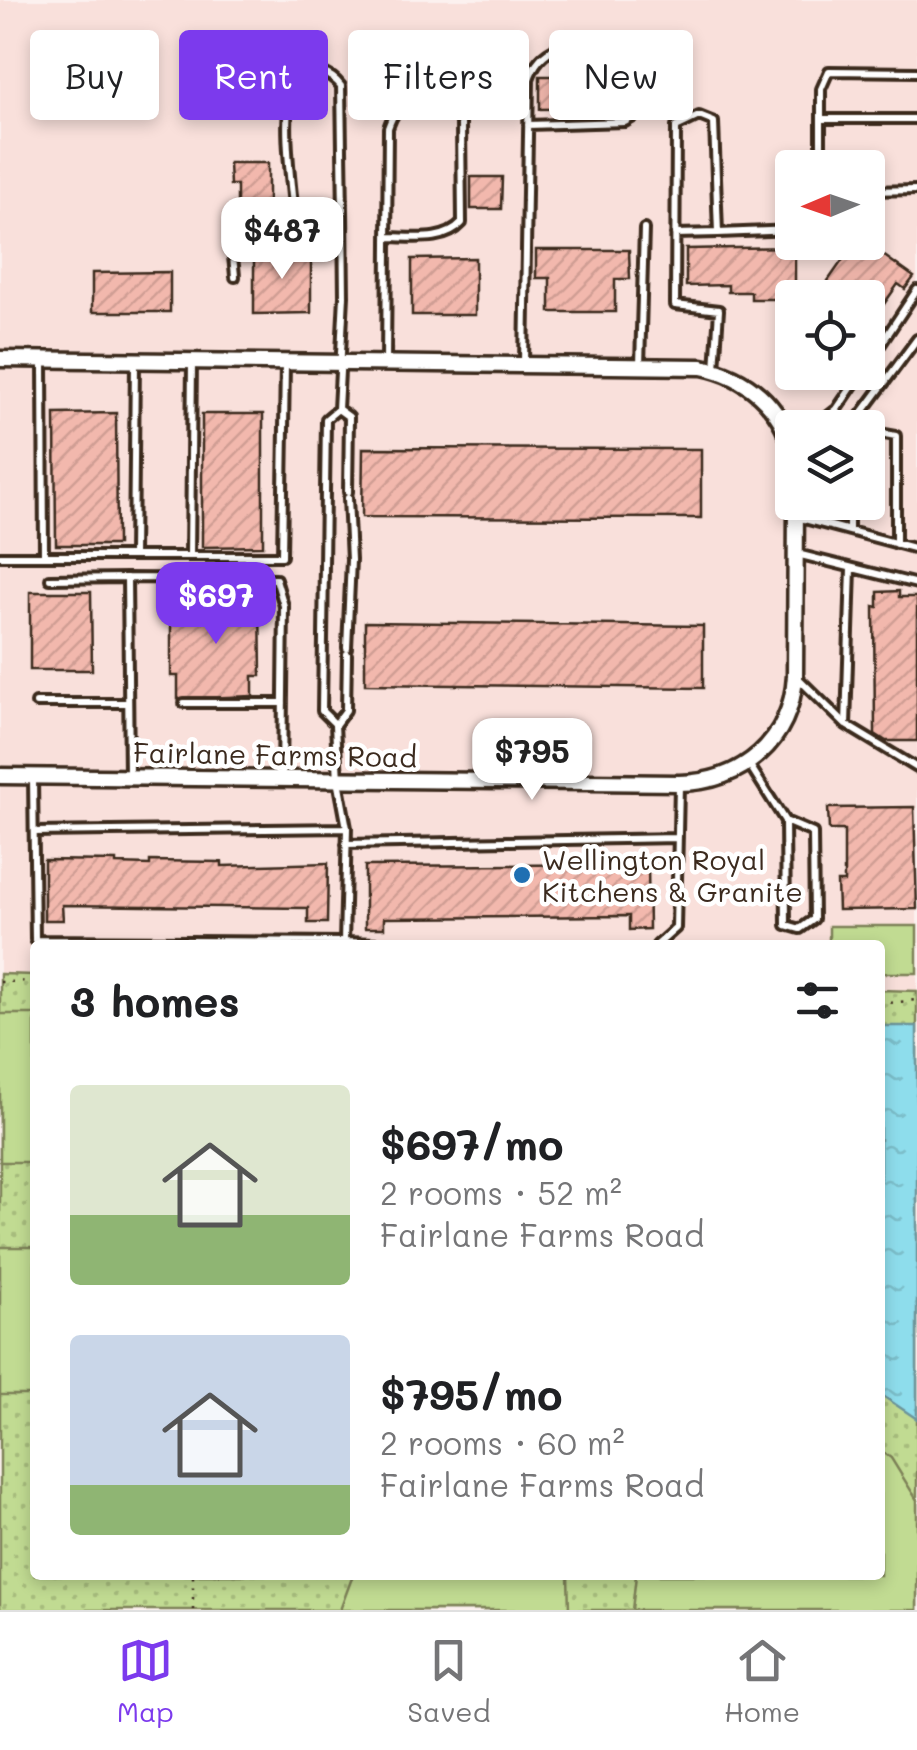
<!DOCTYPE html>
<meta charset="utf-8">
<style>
:root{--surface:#fff;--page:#f2f2f2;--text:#202124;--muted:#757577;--line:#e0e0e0;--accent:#7c3aed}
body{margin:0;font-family:Mali,sans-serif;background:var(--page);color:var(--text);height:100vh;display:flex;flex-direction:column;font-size:38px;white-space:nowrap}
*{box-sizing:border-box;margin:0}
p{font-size:32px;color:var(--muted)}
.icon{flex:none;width:55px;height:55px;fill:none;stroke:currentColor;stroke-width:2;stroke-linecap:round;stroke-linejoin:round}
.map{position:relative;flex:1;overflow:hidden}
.details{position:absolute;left:30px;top:940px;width:855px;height:640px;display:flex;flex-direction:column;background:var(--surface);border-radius:10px;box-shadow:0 5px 15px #0003}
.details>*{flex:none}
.hud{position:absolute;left:30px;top:30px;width:858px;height:90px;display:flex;gap:20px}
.needle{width:65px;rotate:268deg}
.tools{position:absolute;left:775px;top:150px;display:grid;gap:20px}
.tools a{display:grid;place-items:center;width:110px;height:110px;border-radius:10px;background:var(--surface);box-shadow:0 5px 15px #0003;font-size:50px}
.price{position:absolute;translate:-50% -85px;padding:0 22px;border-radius:20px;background:#fff;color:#222;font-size:32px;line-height:65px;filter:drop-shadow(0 2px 5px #0008)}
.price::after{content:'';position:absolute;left:50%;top:60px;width:30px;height:22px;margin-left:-15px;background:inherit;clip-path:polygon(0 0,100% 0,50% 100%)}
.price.selected{background:var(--accent);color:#fff}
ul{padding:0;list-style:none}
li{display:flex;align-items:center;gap:30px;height:250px;padding:0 40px}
li span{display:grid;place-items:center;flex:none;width:280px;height:200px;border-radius:10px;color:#555}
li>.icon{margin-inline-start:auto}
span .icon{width:120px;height:120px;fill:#fffc;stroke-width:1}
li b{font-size:42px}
h2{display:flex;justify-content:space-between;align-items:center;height:120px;padding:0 40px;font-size:42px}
.chip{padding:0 35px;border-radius:10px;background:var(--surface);box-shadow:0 5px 15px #0003;font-size:35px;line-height:90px}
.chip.selected{background:var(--accent);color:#fff}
.tabs{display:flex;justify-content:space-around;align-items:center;height:140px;border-top:2px solid var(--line);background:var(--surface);font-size:28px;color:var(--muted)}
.tabs a{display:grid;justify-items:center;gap:5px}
.tabs .selected{color:var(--accent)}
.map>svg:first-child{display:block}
</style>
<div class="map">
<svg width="917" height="1610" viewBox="0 0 917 1610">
<defs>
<pattern id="park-dots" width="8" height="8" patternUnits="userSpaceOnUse" patternTransform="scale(2.5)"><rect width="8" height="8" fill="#c1db92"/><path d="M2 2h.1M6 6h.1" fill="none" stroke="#a7bc7d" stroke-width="1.8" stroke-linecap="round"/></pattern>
<pattern id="water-ripples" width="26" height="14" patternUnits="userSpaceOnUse" patternTransform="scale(2.5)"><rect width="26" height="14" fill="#8eddec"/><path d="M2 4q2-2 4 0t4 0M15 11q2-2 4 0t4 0" fill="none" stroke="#7bbeca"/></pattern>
<pattern id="building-hatch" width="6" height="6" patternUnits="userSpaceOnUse" patternTransform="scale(2.5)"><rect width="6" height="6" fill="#f2b8ad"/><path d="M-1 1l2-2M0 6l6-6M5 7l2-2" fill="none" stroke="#d09e94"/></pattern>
</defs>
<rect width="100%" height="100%" fill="#fcf1ef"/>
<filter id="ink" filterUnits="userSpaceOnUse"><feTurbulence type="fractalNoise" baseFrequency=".01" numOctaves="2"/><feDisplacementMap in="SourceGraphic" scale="20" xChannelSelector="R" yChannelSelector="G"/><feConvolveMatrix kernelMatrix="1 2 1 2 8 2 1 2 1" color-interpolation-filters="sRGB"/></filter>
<g filter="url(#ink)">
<path fill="#f9e0db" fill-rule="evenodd" d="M0 0H917V991L880 990V945H35V975L0 974ZM792 168H868V242H792ZM792 298H868V372H792ZM792 428H868V502H792Z"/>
<path fill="url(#park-dots)" stroke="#7e8258" stroke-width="2.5" d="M0 974 35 975V1575H880V990L917 991V1610H0Z"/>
<path fill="#c1db92" stroke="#7e8258" stroke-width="2.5" d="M829 926H917V973H880V945H829Z
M0 1014H35V1162H0Z
M0 1247H35V1395H0Z
M880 1450 891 1458 917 1500V1610H632L636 1575H880Z
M353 1575H568L569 1610H340Z"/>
<path fill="url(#water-ripples)" stroke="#6d959a" stroke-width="2.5" d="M880 1026H917V1419L880 1394Z"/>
<path fill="url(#building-hatch)" stroke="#3b2a1e" stroke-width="2.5" d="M570 55H598V76L618 75V98H609V108L540 109V76H570Z
M229 163H268V212L246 213 237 218V185H230Z
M471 177H502L501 209H471Z
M869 245 914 277 905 289 898 284 868 327V298H816L851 248 862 256Z
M795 247V298L792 299H751V292H728V285L686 286V249Z
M536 250H629L630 279H615V312H550V278H536Z
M254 251H311V313L254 314Z
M475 258V315H412V259Z
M170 272V312H92V273Z
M116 413 117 545H56L55 414Z
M202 414H263V546L202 547Z
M363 448 701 449V518L362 517Z
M899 591V597H917V741H886L875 734 874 606 878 607V592Z
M30 592H91L92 670H30Z
M260 598 261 676H253V696L178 699V676H171V599Z
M365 622 703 626V688L365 684Z
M914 807 917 909 838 910 837 882H844V830H829L828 808Z
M44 860 116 861V864L150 865V861L222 862V866L328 863 327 923H308V908L62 905 63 920H44Z
M648 864 649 929 629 930V916L384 918V928H365V866Z"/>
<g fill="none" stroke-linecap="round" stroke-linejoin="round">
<defs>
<path id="service" d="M821 119H917
M821 168V89L829 71 917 72
M868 191 917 190
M294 218C292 182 276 97 301 72 319 71 329 71 341 86L343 213
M718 233 792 230
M675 234 718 233 714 122 699 116 676 127 675 305 719 310 715 369
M235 277C234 257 226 231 246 220L343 213 344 296 338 409 326 419 322 711 335 724
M43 362 44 556
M386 362 388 128C400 93 415 100 447 101L461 123 462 223C444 243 412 237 387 237
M524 363 529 79C541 43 569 43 603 41 636 63 635 79 635 116L625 122 528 125
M868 364 917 290
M640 365 644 229
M338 409 349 417 348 492
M813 428 837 409 862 372
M851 428 917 339
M868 431 896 436V544
M797 517 917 549
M849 531V502
M797 554 917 584
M0 556H282L285 364
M133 556 135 362
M190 556 192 362
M50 579 127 578
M347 648 351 560 348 498
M796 676 846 725 917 768
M36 703H128
M184 703H283
M846 725 851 568
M749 764 785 821 786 925 800 929 814 919 813 833 785 821
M129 776 127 578 276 579 284 606 282 779
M33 778 35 940 344 942 347 828 338 780 335 725 346 710 347 654
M34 832 347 828
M346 844 678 838
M344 942 442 945
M657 945 676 928 679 785"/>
<path id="minor" d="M0 359 702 367C747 376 780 405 792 449
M0 776 679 783C743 782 791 741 795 676L796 502"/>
</defs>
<use href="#service" stroke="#3b2a1e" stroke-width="14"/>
<use href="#minor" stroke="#3b2a1e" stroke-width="21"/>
<path stroke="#3b2a1e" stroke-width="2.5" stroke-dasharray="2.5 8" stroke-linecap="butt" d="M0 982 35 981
M880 1004 917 1000
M193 1610V1575"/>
<use href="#service" stroke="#fff" stroke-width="6"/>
<use href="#minor" stroke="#fff" stroke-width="14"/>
</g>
</g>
<circle fill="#1f6fb2" stroke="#fff" stroke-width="4" cx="522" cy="875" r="10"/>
<g text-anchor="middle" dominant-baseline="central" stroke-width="9" stroke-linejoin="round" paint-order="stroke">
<g font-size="28" fill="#3b2a1e" stroke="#fff">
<text transform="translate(275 754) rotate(1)">Fairlane Farms Road</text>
</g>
<g font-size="28" fill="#3b2a1e" stroke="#fff" text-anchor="start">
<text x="542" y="859">Wellington Royal<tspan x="542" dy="32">Kitchens &amp; Granite</tspan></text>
</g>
</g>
</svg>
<div class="tools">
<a><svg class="needle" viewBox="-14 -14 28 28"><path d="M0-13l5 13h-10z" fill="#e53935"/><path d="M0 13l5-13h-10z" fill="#757577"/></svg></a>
<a><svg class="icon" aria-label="locate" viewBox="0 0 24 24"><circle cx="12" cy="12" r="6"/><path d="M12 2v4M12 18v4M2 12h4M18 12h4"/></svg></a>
<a><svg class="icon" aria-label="layers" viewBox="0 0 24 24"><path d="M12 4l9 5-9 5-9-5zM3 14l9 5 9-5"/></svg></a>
</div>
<b class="price" style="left:282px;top:282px">$487</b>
<b class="price selected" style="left:216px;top:647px">$697</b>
<b class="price" style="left:532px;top:803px">$795</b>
<div class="hud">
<a class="chip">Buy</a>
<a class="chip selected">Rent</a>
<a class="chip">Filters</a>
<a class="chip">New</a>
</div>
<section class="details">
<h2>3 homes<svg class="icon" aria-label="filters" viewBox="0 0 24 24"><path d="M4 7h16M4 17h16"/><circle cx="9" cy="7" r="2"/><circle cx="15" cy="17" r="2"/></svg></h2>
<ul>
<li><span style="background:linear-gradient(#dfe7d0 65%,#8fb573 0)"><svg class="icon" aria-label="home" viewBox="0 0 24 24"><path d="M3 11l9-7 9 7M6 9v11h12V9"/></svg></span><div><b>$697/mo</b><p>2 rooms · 52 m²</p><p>Fairlane Farms Road</p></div></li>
<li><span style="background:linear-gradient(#c9d6e8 75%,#8fb573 0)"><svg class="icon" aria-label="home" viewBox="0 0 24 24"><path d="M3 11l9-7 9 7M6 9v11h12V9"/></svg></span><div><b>$795/mo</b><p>2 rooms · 60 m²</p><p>Fairlane Farms Road</p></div></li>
</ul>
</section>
</div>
<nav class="tabs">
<a class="selected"><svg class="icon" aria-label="map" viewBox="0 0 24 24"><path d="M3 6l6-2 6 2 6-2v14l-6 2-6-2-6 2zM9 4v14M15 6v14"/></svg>Map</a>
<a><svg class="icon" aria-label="saved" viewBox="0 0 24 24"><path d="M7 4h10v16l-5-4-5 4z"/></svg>Saved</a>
<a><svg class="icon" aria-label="home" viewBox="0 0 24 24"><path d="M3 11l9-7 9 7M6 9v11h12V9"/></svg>Home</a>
</nav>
